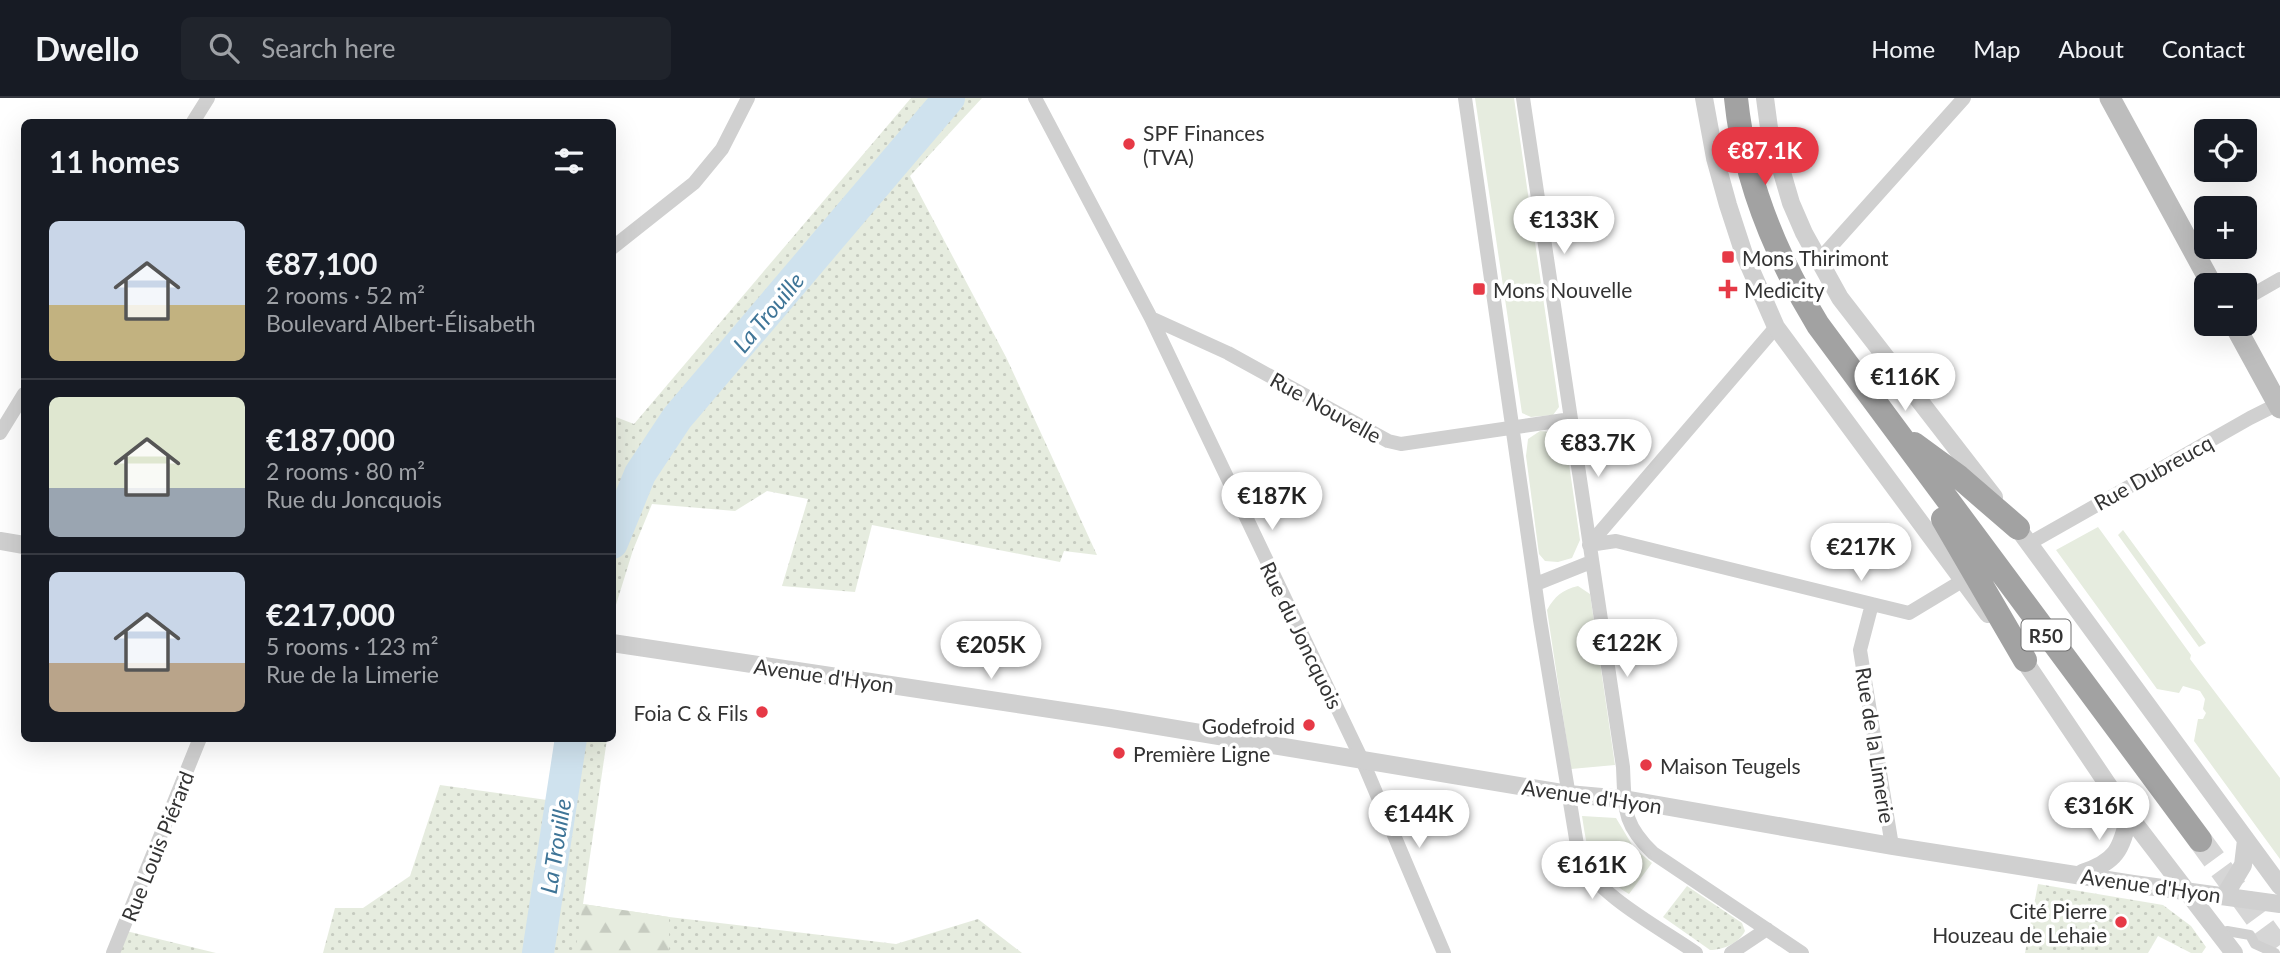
<!DOCTYPE html>
<meta charset="utf-8">
<style>
:root{--surface:#171b24;--page:#20242c;--text:#f1f3f6;--muted:#9ea1a6;--line:#363941;--accent:#e63946}
body{margin:0;font-family:Lato,sans-serif;background:var(--page);color:var(--text);height:100vh;display:flex;flex-direction:column;font-size:26px;white-space:nowrap}
*{box-sizing:border-box;margin:0}
p{font-size:23px;color:var(--muted)}
.icon{flex:none;width:38px;height:38px;fill:none;stroke:currentColor;stroke-width:2;stroke-linecap:round;stroke-linejoin:round}
.map{position:relative;flex:1;overflow:hidden}
.details{position:absolute;left:21px;top:21px;width:595px;height:623px;display:flex;flex-direction:column;background:var(--surface);border-radius:10px;box-shadow:0 7px 28px #0002}
.details>*{flex:none}
.controls{position:absolute;left:2194px;top:21px;display:grid;gap:14px}
.controls a{display:grid;place-items:center;width:63px;height:63px;border-radius:10px;background:var(--surface);box-shadow:0 7px 28px #0002;font-size:35px}
.price{position:absolute;translate:-50% -60px;padding:0 16px;border-radius:24px;background:#fff;color:#222;font-size:23px;line-height:46px;filter:drop-shadow(0 2px 4px #0008)}
.price::after{content:'';position:absolute;left:50%;top:42px;width:21px;height:16px;margin-left:-10px;background:inherit;clip-path:polygon(0 0,100% 0,50% 100%)}
.price.current{background:var(--accent);color:#fff}
ul{padding:0;list-style:none}
li{display:flex;align-items:center;gap:21px;height:175px;padding:0 28px}
li+li{border-top:2px solid var(--line)}
li span{display:grid;place-items:center;flex:none;width:196px;height:140px;border-radius:10px;color:#555}
li>.icon{margin-inline-start:auto}
span .icon{width:84px;height:84px;fill:#fffc;stroke-width:1}
li b{font-size:30px}
h2{display:flex;justify-content:space-between;align-items:center;height:84px;padding:0 28px;font-size:30px}
header{display:flex;align-items:center;gap:42px;box-sizing:border-box;height:98px;padding:0 35px;background:var(--surface);border-bottom:2px solid var(--line)}
header strong{font-size:33px}
nav{display:flex;gap:38px;margin-inline-start:auto;font-size:24px}
.search{width:490px;height:63px;background:var(--page);display:flex;align-items:center;gap:18px;box-sizing:border-box;padding:0 24px;border-radius:10px;color:var(--muted);font-size:26px}
.map>svg:first-child{display:block}
</style>
<header>
<strong>Dwello</strong>
<div class="search"><svg class="icon" aria-label="search" viewBox="0 0 24 24"><circle cx="10" cy="10" r="6"/><path d="M15 15l6 6"/></svg>Search here</div>
<nav><a>Home</a><a>Map</a><a>About</a><a>Contact</a></nav>
</header>
<div class="map">
<svg width="2280" height="855" viewBox="0 0 2280 855">
<defs>
<pattern id="grass-dots" width="8" height="8" patternUnits="userSpaceOnUse" patternTransform="scale(1.75)"><rect width="8" height="8" fill="#e6ecdf"/><path d="M2 2h.1M6 6h.1" fill="none" stroke="#c6cbc0" stroke-width="1.8" stroke-linecap="round"/></pattern>
<pattern id="forest-firs" width="22" height="20" patternUnits="userSpaceOnUse" patternTransform="scale(1.75)"><rect width="22" height="20" fill="#e6ecdf"/><path d="M5 1l3.5 6h-7zM16 11l3.5 6h-7z" fill="#c6cbc0"/></pattern>
</defs>
<rect width="100%" height="100%" fill="#fff"/>
<path fill="url(#grass-dots)" d="M911 0H982L910 78 1006 259 1097 457 1064 453 1060 464 872 427 855 494 782 488 808 401 767 393 735 413 652 406 633 452 615 510 613 509V318L634 326Z
M555 640 607 641 583 806 669 819 896 846 978 821 1022 855H323L335 810H363L410 778 440 687 547 702Z
M2038 786 2163 807 2191 828 2206 849 2202 855H2191L2158 838 2148 855H2025Z
M1687 788 1742 825 1745 833C1739 845 1723 852 1710 852L1663 819Z
M122 832 216 855H113Z"/>
<path fill="url(#forest-firs)" d="M583 806 669 819V855H575Z"/>
<path fill="#e6ecdf" d="M1475 0H1514L1559 309 1553 317 1531 319 1522 315Z
M1540 333C1556 334 1560 338 1567 352L1580 442 1572 460 1558 464 1545 463 1539 456 1526 358 1528 341Z
M2098 429 2191 557 2190 561 2280 680V761L2194 643 2198 621H2203L2206 615 2203 611 2205 601 2200 593 2183 588 2179 595 2157 591 2056 452Z
M2123 432 2206 545 2199 549 2118 437Z
M1578 488 1590 496 1615 667 1571 671 1547 512C1555 498 1562 492 1578 488Z
M1582 718 1616 720 1634 750 1652 765 1629 796C1590 771 1589 763 1582 718Z"/>
<g fill="none" stroke-linecap="round" stroke-linejoin="round">
<path stroke="#cfe2ee" stroke-width="32" d="M612 445 640 376 677 320 949 0
M538 855 571 640"/>
<path stroke="#d6d6d6" stroke-width="24" stroke-dasharray="24 12" stroke-linecap="butt" d="M2200 742 2280 852"/>
<path stroke="#d0d0d0" stroke-width="10" d="M2227 833 2250 837 2255 846 2275 855"/>
<path stroke="#d0d0d0" stroke-width="14" d="M1035 0 1151 220 1363 664 1444 855
M1465 0 1540 522 1579 759C1596 797 1662 831 1696 855
M1523 0 1623 669C1625 710 1622 725 1653 755L1802 855
M193 24 208 0
M612 150 694 85 722 51 748 0
M1819 162 1964 0
M2245 201 2280 181
M1151 220 1228 255 1388 343 1401 346 1571 321
M0 335 24 296
M2030 445 2250 320 2278 306
M1589 447 1616 443 1872 506 1860 552 1892 748
M1589 447 1776 229
M1536 486 1591 464
M1872 506 1909 515 1962 483
M113 855 200 640
M1731 855 1767 831"/>
<path stroke="#d0d0d0" stroke-width="18" d="M1704 0 1715 60 1728 107 1744 156 1776 229 1988 516
M1765 0 1769 30 1791 105 1804 135 1840 200 1994 399
M2011 421 2280 788
M0 443 24 447
M612 545 1110 620 1568 696 1624 701 1892 748 2133 786 2280 806
M2019 555 2129 718 2234 855
M2082 775C2116 764 2121 752 2129 718
M2225 797 2243 767 2246 742"/>
<path stroke="#bdbdbd" stroke-width="21" d="M2110 0 2212 187
M2234 226 2280 310"/>
<path stroke="#a2a2a2" stroke-width="24" d="M1736 0C1744 81 1776 158 1818 227L2200 742
M1914 346 1959 379 2018 430
M1943 421 2025 562"/>
</g>
<g fill="#e63946" stroke="#fff" stroke-width="2.5">
<circle cx="1129" cy="46" r="7"/>
<rect x="1721" y="152" width="14" height="14" rx="3.5"/>
<rect x="1472" y="184" width="14" height="14" rx="3.5"/>
<path d="M1724.5 180.5h7v7h7v7h-7v7h-7v-7h-7v-7h7z"/>
<circle cx="762" cy="614" r="7"/>
<circle cx="1309" cy="627" r="7"/>
<circle cx="1119" cy="655" r="7"/>
<circle cx="1646" cy="667" r="7"/>
<circle cx="2121" cy="824" r="7"/>
</g>
<g text-anchor="middle" dominant-baseline="central" stroke-width="7" stroke-linejoin="round" paint-order="stroke">
<rect fill="#fff" stroke="#707070" stroke-width="2" x="2021.5" y="521.5" width="49" height="31" rx="5"/>
<g font-size="19" font-weight="bold" fill="#333">
<text x="2046" y="537">R50</text>
</g>
<g font-size="21" fill="#333" stroke="#fff" text-anchor="start">
<text x="1143" y="34">SPF Finances<tspan x="1143" dy="24">(TVA)</tspan></text>
<text x="1742" y="159">Mons Thirimont</text>
<text x="1493" y="191">Mons Nouvelle</text>
<text x="1744" y="191">Medicity</text>
<text x="748" y="614" text-anchor="end">Foia C &amp; Fils</text>
<text x="1295" y="627" text-anchor="end">Godefroid</text>
<text x="1133" y="655">Première Ligne</text>
<text x="1660" y="667">Maison Teugels</text>
<text x="2107" y="812" text-anchor="end">Cité Pierre<tspan x="2107" dy="24">Houzeau de Lehaie</tspan></text>
</g>
<g font-size="21" fill="#333" stroke="#fff">
<text transform="translate(1326 309) rotate(29)">Rue Nouvelle</text>
<text transform="translate(2153 374) rotate(-29)">Rue Dubreucq</text>
<text transform="translate(1302 537) rotate(64)">Rue du Joncquois</text>
<text transform="translate(824 577) rotate(8)">Avenue d'Hyon</text>
<text transform="translate(1876 647) rotate(81)">Rue de la Limerie</text>
<text transform="translate(1592 698) rotate(8)">Avenue d'Hyon</text>
<text transform="translate(157 748) rotate(-68)">Rue Louis Piérard</text>
<text transform="translate(2151 787) rotate(8)">Avenue d'Hyon</text>
</g>
<g font-size="23" font-style="italic" fill="#3f7597" stroke="#fff">
<text transform="translate(768 214) rotate(-50)">La Trouille</text>
<text transform="translate(555 748) rotate(-81)">La Trouille</text>
</g>
</g>
</svg>
<div class="controls">
<a><svg class="icon" aria-label="locate" viewBox="0 0 24 24"><circle cx="12" cy="12" r="6"/><path d="M12 2v4M12 18v4M2 12h4M18 12h4"/></svg></a>
<a>+</a>
<a>−</a>
</div>
<b class="price current" style="left:1765px;top:89px">€87.1K</b>
<b class="price" style="left:1564px;top:158px">€133K</b>
<b class="price" style="left:1905px;top:315px">€116K</b>
<b class="price" style="left:1598px;top:381px">€83.7K</b>
<b class="price" style="left:1272px;top:434px">€187K</b>
<b class="price" style="left:1861px;top:485px">€217K</b>
<b class="price" style="left:1627px;top:581px">€122K</b>
<b class="price" style="left:991px;top:583px">€205K</b>
<b class="price" style="left:2099px;top:744px">€316K</b>
<b class="price" style="left:1419px;top:752px">€144K</b>
<b class="price" style="left:1592px;top:803px">€161K</b>
<section class="details">
<h2>11 homes<svg class="icon" aria-label="filters" viewBox="0 0 24 24"><path d="M4 7h16M4 17h16"/><circle cx="9" cy="7" r="2"/><circle cx="15" cy="17" r="2"/></svg></h2>
<ul>
<li><span style="background:linear-gradient(#c9d6e8 60%,#c2b280 0)"><svg class="icon" aria-label="home" viewBox="0 0 24 24"><path d="M3 11l9-7 9 7M6 9v11h12V9"/></svg></span><div><b>€87,100</b><p>2 rooms · 52 m²</p><p>Boulevard Albert-Élisabeth</p></div></li>
<li><span style="background:linear-gradient(#dfe7d0 65%,#9aa5b1 0)"><svg class="icon" aria-label="home" viewBox="0 0 24 24"><path d="M3 11l9-7 9 7M6 9v11h12V9"/></svg></span><div><b>€187,000</b><p>2 rooms · 80 m²</p><p>Rue du Joncquois</p></div></li>
<li><span style="background:linear-gradient(#c9d6e8 65%,#b9a48a 0)"><svg class="icon" aria-label="home" viewBox="0 0 24 24"><path d="M3 11l9-7 9 7M6 9v11h12V9"/></svg></span><div><b>€217,000</b><p>5 rooms · 123 m²</p><p>Rue de la Limerie</p></div></li>
</ul>
</section>
</div>
